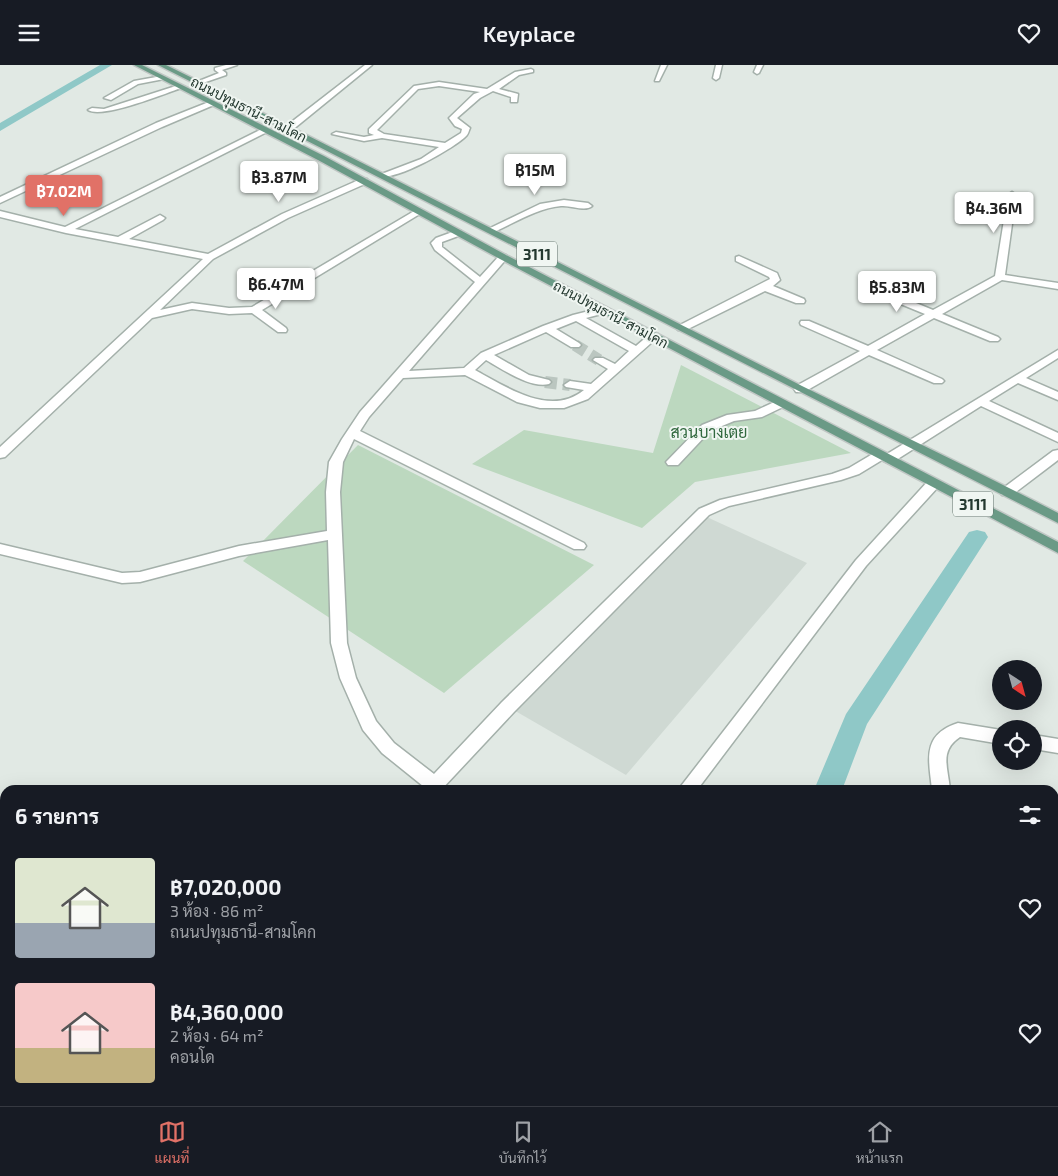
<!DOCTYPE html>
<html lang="th">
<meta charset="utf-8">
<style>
:root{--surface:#171b24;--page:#20242c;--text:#f1f3f6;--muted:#9ea1a6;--line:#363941;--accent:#e17167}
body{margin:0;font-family:"Exo 2",Sarabun,sans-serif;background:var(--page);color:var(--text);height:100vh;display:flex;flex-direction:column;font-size:19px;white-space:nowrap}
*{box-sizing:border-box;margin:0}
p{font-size:16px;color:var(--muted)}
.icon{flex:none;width:28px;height:28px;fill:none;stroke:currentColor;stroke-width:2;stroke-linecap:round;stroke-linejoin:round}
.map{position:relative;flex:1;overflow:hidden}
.drawer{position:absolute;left:0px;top:720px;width:1059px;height:321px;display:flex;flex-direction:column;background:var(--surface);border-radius:15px 15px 0 0;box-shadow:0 5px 20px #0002}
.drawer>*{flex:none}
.needle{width:32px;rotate:144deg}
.controls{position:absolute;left:992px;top:595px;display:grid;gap:10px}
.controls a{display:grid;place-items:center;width:50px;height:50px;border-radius:50%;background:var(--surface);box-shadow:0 5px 20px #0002;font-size:25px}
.price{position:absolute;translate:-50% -42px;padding:0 11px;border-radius:5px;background:#fff;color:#222;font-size:16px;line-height:32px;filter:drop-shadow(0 1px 2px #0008)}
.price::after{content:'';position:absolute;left:50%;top:30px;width:15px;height:11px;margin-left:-8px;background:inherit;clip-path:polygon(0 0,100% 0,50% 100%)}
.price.active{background:var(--accent);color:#fff}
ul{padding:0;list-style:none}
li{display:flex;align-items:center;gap:15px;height:125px;padding:0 15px}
li span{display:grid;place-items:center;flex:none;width:140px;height:100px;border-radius:5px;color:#555}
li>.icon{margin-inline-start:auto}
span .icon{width:60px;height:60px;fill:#fffc;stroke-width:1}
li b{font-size:21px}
h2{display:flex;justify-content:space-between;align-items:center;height:60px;padding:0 15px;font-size:21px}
header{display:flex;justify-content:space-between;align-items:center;height:65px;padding:0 15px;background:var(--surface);font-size:22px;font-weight:600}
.dock{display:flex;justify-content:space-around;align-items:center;height:70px;border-top:1px solid var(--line);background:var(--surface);font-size:14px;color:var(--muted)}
.dock a{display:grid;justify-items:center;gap:2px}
.dock .active{color:var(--accent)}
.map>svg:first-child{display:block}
</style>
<header><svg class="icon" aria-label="menu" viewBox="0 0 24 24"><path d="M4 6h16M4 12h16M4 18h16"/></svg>Keyplace<svg class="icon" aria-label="heart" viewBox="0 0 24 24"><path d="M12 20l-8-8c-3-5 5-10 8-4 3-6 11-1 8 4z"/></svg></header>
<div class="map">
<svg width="1058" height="1041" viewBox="0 0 1058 1041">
<rect width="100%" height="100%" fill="#e1e9e4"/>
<path fill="#cfd9d3" d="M698 448 807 498 626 710 500 637Z"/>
<path fill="#bcd8bf" d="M681 300 851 388 695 417 642 463 472 399 524 365 653 388Z
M358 380 594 500 444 628 243 496Z"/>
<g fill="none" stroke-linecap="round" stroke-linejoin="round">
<path fill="#8fc8c7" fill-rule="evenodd" d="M100 0H112L0 66V58Z
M977 465 985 467 988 472 867 659 842 725H814L846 649 969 467Z
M729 1036H763L764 1041H728Z"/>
<path stroke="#bbc6c0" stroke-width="12" stroke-dasharray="12 6" stroke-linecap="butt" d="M575 280 599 295
M545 317 570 320"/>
<defs>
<path id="minor" d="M226 0H237L222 5 226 8V10L197 20 194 18 219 8 215 5V3Z
M365 0H372L291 66H285V62Z
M661 0H667L659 16H655Z
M716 0H722L719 13 716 15 713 13Z
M757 0H763L759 8 757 9 754 7Z
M531 4 533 5V7L519 10 499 24 518 29 517 37H511V32L493 26 480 33 457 53 470 63C469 65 468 69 467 70 457 82 391 119 379 110L421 94 439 82 382 73 364 76 332 69 336 67 364 72 374 70 369 68V64L414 21 439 17 487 24 515 7ZM439 21 480 27 474 29 449 53 455 61 462 64 461 68 445 78 384 69 377 65 418 24Z
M162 11 164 12V14L138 19 111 35 104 33 134 16Z
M179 20 181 21V23C164 29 102 54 88 45L92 43 104 44Z
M209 37 216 39 162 62 0 138V132L156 58Z
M262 64 269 66 75 164 118 172 160 150 165 153 163 155 129 174 208 189 282 149 361 114H367V118L288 153 213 194 160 245 192 238 229 243 252 242 416 145 419 144 423 147 262 245 286 263 287 265 286 267H278L252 248 229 249 192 244 152 253 5 392 0 393V382L203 194 66 168 0 152V146L65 162Z
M1012 127 1016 130 1005 210 1058 218V224L1002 215 942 249 998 272 1000 274 998 276H990L934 253 877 285 942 314 944 316 942 318H934L869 290 804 327H796L794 324 796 321 860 286 801 260 800 258 801 256H809L868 281 925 249 869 226V222H877L933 245 995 211 1008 130Z
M564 135 588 138 592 141C585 147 571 140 561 141 538 143 516 157 494 167H488L486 165 540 139Z
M458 165 461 166V170L442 177V182L480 212 500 190H506L508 192 409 306 464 303 481 288 543 261 573 250 605 242 610 245 609 247 586 253 636 281 650 269H658L659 271 588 334 564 343H540L517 337 465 310 403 313 369 352 360 366 584 478 586 481 584 484H574L354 374 343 397 340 427 347 578 356 613 376 656 394 678 434 709 502 637 699 444 720 435 832 409 849 403 876 387 881 386 887 389 1058 285V293L1026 313 1058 327V335L1018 318 989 336 1058 368V377L981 341 893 397 888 398 882 395 859 409 841 415 729 441 709 450 514 647 441 725H421L423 721 382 688 363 665 340 613 331 578 328 475 239 491 140 517 122 518 0 489V479L122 508 140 507 239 481 327 466 326 427 329 397 342 374 360 347 475 217 435 185 431 178 436 173ZM576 256 629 286 615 299 603 293H595L593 295 608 304 591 319 570 316 564 320 566 322 584 325C550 353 505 321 475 305L486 295C502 304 531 324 549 319L551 317 549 315 529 310 494 290 546 267 571 282H579L581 280 579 278 556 264Z
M739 191 777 208 780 215 773 221 804 234 805 236 804 238H796L765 226 686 265H678L677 263 678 261 770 214 769 212 736 196V192Z
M781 334 787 338 785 341 762 352 734 356 710 366 678 400H668L666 397 702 360 727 350 755 346Z
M1058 385V395L1012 430H1002L1000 427 1002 424 1053 386Z
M934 414 941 418 939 421 866 501 697 725H678L856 495 929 415Z
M958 658 1001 665V679L960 672C939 686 948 702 950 725H932C929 695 921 670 958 658Z
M1034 670 1058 674V688L1034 684Z
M201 1036H226L224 1041H199Z"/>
<path id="major" d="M134 0H142L324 91 506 190 1058 477V488L500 194 318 95Z
M158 0H166C379 105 590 214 802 321 887 363 973 404 1058 448V458Z"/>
</defs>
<use href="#minor" stroke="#a4b0aa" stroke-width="3"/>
<use href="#major" stroke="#c1c7c5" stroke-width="3"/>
<use href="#minor" fill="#fff" fill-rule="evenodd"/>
<use href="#major" fill="#6a9a86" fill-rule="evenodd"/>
</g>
<g text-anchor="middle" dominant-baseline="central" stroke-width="4" stroke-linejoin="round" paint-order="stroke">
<g font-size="14" fill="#23382f" stroke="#f0f6f2">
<text transform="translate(249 44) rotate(27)">ถนนปทุมธานี-สามโคก</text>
<text transform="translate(611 249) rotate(28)">ถนนปทุมธานี-สามโคก</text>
</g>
<g fill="#f0f6f2" stroke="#60716a" stroke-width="1">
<rect x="517" y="176.5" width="40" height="25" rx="4"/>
<rect x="953" y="426.5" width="40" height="25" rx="4"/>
</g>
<g font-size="15" font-weight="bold" fill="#23382f">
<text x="537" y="189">3111</text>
<text x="973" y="439">3111</text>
</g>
<g font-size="16" fill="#32693f" stroke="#f0f6f2">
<text x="709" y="366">สวนบางเตย</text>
</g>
</g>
</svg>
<div class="controls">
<a><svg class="needle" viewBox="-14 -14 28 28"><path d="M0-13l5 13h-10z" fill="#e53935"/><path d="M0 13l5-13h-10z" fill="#9ea1a6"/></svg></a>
<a><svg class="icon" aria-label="locate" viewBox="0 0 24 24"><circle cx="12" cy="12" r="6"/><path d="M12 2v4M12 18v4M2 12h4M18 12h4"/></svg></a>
</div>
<b class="price" style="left:535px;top:131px">฿15M</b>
<b class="price" style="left:279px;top:138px">฿3.87M</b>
<b class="price active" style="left:64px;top:152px">฿7.02M</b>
<b class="price" style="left:994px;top:169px">฿4.36M</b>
<b class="price" style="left:276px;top:245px">฿6.47M</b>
<b class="price" style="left:897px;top:248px">฿5.83M</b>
<section class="drawer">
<h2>6 รายการ<svg class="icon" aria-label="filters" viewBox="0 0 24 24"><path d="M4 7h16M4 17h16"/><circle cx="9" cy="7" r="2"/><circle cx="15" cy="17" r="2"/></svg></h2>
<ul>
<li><span style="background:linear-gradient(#dfe7d0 65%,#9aa5b1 0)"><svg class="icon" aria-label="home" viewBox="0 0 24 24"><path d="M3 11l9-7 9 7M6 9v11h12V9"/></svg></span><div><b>฿7,020,000</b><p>3 ห้อง · 86 m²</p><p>ถนนปทุมธานี-สามโคก</p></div><svg class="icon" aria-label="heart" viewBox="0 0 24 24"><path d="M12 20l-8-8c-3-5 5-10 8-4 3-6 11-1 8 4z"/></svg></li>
<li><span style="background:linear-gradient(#f6c9c9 65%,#c2b280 0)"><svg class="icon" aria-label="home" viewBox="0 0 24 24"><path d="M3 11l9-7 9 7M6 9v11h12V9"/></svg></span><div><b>฿4,360,000</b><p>2 ห้อง · 64 m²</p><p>คอนโด</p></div><svg class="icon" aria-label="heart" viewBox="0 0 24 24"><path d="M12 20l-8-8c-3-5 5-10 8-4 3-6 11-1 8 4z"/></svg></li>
</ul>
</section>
</div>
<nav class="dock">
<a class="active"><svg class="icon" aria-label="map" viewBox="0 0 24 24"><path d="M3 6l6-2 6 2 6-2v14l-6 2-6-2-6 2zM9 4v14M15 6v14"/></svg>แผนที่</a>
<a><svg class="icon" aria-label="saved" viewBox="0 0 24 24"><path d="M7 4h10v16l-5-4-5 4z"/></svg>บันทึกไว้</a>
<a><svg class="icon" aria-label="home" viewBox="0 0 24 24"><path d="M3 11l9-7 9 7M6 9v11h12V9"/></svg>หน้าแรก</a>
</nav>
